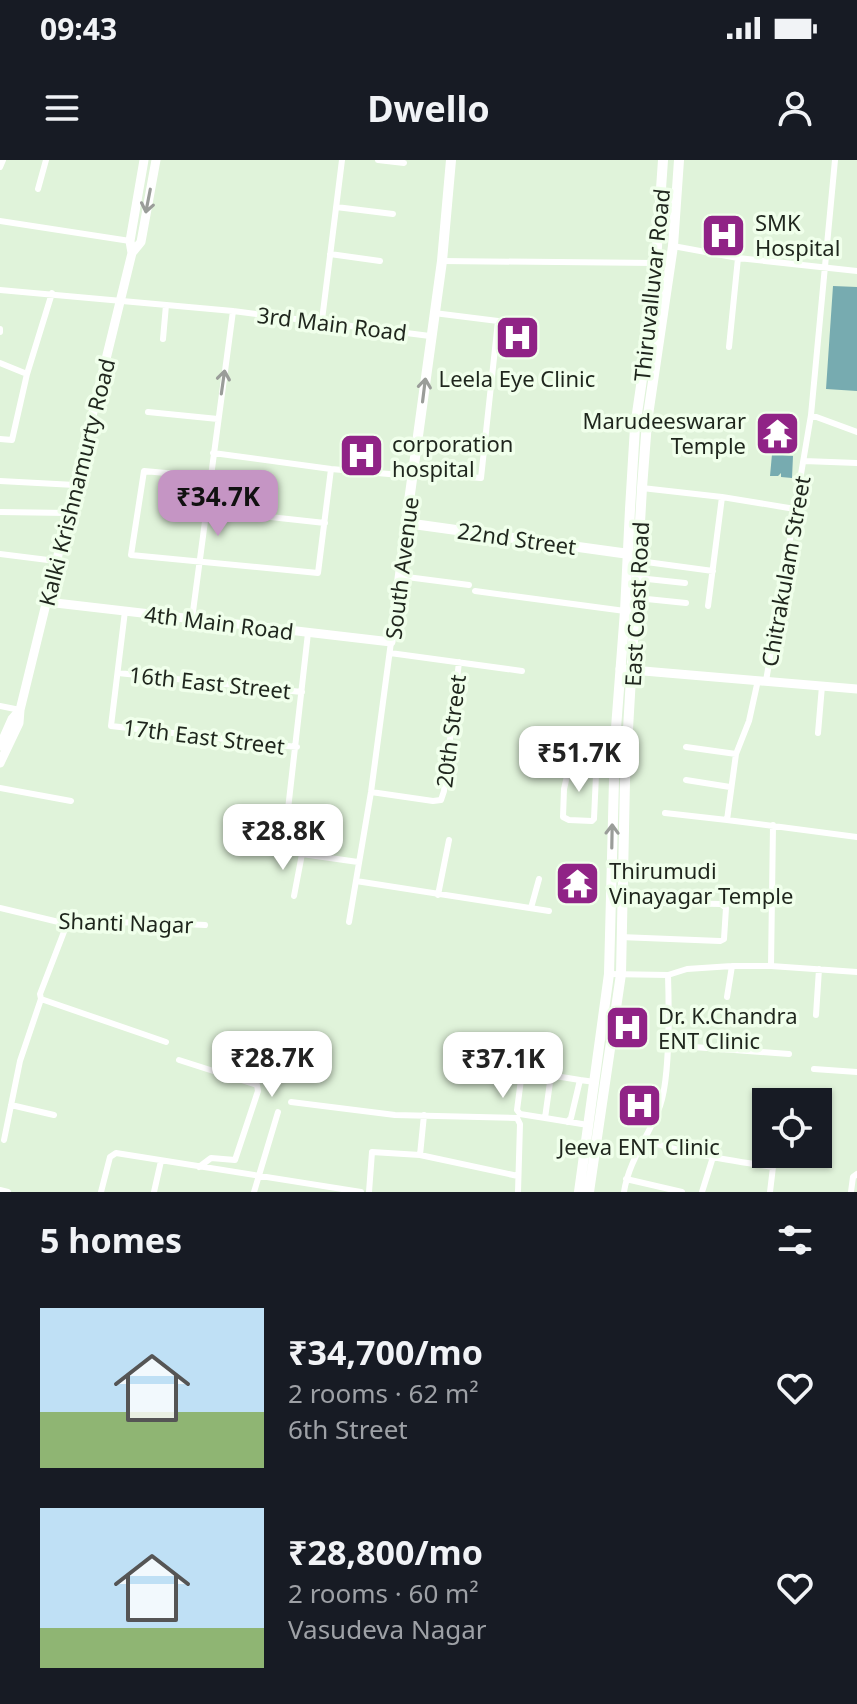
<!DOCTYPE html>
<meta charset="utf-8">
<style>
:root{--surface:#171b24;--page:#20242c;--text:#f1f3f6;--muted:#9ea1a6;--accent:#c595c4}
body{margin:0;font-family:"Noto Sans",sans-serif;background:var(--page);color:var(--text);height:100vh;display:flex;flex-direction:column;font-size:30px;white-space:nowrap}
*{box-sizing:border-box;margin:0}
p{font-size:26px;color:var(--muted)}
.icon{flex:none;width:44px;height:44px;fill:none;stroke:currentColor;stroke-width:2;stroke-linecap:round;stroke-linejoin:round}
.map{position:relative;height:1032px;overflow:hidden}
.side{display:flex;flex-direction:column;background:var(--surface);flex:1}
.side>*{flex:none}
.fabs{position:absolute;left:752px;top:928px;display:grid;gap:16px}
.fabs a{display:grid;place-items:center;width:80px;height:80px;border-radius:0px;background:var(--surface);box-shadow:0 2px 6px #0004;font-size:40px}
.price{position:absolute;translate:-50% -68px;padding:0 18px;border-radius:16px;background:#fff;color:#222;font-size:26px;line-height:52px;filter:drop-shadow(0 2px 4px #0008)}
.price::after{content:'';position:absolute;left:50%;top:48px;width:24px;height:18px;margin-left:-12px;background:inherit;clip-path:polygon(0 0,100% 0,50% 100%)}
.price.selected{background:var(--accent);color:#111}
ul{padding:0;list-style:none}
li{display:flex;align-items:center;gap:24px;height:200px;padding:0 40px}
li span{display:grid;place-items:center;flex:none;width:224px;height:160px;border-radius:0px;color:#555}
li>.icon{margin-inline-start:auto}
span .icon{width:96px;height:96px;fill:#fffc;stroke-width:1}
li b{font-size:34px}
h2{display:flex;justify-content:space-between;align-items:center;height:96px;padding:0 40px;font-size:34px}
.status{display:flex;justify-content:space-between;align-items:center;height:56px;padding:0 40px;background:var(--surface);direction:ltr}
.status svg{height:22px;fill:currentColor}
header{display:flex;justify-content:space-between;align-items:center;height:104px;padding:0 40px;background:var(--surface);font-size:36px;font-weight:700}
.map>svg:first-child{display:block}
</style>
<div class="status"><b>09:43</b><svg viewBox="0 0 49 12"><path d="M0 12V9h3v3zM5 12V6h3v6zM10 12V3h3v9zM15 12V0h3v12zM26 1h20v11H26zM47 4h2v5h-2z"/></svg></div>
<header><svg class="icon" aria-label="menu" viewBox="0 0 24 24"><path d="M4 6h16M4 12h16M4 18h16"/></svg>Dwello<svg class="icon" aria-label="person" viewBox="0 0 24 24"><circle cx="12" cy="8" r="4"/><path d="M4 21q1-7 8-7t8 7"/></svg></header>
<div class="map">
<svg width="857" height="1032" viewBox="0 0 857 1032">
<rect width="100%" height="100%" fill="#e0f3da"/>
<path fill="#77abb0" d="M833 126 857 127V231L826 229Z
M772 294 793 296 792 318 781 317V313L778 316H770Z"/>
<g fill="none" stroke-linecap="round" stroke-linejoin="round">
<path stroke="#fff" stroke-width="6" d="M378 0 404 3
M0 7 3 0
M38 29 46 0
M336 47 393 54
M0 61 130 81
M673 86 738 98 857 111
M330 94 380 101
M442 101 656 103
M0 130 233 151 430 176
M322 160 342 0
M0 169V172
M163 179 166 145
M729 187 738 98
M0 203 27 214
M148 252 218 259
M811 255 857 272
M0 279 12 280 27 214 52 133
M213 293 331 309 412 316
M804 301 857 303
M413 312 481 318 498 161 434 153
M210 317 144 311 131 395 318 413 331 309
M0 321 75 325
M642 328 722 337 795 349
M206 350 325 363
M0 352 68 353
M0 394 56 401
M639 401 713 411
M399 416 469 425
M638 418 685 423
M475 431 625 451
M637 438 686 443
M708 446 722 337
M125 451 111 566 297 587
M192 459 233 151
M308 473 286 667 302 694 358 702
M390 493 522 511
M118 513 302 532
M758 520 749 561 736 594 727 660 857 677
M766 521 811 255 835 0
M0 546 20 550
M818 573 822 526
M686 587 736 594
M573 590 597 593 594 659 592 661 569 660 563 657 564 629Z
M686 620 730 627
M0 628 71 641
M371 632 433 641 441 640 444 631 459 502
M665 653 727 660
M356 721 549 751
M438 735 449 680
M294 736 302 694
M0 748 67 764 144 762 205 765
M531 748 539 719
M349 762 371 632 391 482
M67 764 40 834 41 839 166 882
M620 777 720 781 724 779 726 748 721 744 621 742
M771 806 773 665
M609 814 668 815 687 809 732 806H771L857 812
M727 837 732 806
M816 855 819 809
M667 885 789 894
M179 900 257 925 258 931 235 1000 211 998 199 1007
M814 909 857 912
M551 915 545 958 520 954 517 950 522 912 524 911 580 920
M291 942 395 955 517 958 520 964 518 1032
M11 945 54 955
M545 958 588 965
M567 962 571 958 580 920 595 922
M4 980 20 901 41 839
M644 980C686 994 729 1000 773 1007L770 1032
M420 995 424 955
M626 1019 682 1032
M0 1030 8 1032
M101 1032 110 997 116 993 361 1032
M154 1032 161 1001
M254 1032 278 952
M369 1032 372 992 420 995 518 1016
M624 1032C629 1000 649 976 660 946 670 917 669 846 668 815
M702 1032 713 997
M851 1032 853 1017 857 1014"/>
<path stroke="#fff" stroke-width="9" d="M132 93 130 81 144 0
M47 442 391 482 406 363
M620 509 857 529
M0 586 12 559 20 550
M0 603 19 563 20 550 132 93 141 82 156 0"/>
<path stroke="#fff" stroke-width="10" d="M451 0 442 101 406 363 629 394
M579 1032 609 814 615 581 625 451 630 349 635 267 653 144 663 0
M589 1032 621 814 625 621 642 328 647 262 673 86 679 0"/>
</g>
<defs><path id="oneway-shaft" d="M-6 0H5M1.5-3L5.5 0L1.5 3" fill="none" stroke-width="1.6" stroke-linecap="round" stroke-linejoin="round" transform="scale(2)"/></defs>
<g stroke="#9a9d99">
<use href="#oneway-shaft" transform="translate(148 41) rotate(101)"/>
<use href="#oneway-shaft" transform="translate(223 222) rotate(-82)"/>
<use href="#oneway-shaft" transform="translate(424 230) rotate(-83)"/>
<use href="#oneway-shaft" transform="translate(612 676) rotate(-89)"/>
</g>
<defs>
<symbol id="hospital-square" viewBox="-11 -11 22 22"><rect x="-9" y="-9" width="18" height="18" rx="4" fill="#902386" stroke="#f0ffeb"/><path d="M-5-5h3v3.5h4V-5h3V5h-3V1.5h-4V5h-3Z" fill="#fff"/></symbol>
<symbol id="temple-square" viewBox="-11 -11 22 22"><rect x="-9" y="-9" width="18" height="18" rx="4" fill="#902386" stroke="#f0ffeb"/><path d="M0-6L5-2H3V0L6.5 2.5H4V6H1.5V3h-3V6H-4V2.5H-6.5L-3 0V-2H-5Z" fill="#fff"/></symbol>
</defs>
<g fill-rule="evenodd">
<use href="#hospital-square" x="698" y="50" width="51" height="51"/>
<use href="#hospital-square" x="492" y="152" width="51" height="51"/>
<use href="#temple-square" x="752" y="248" width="51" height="51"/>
<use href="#hospital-square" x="336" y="270" width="51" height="51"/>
<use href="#temple-square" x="552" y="698" width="51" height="51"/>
<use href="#hospital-square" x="602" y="842" width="51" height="51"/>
<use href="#hospital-square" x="614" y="920" width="51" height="51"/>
</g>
<g text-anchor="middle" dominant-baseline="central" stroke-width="7" stroke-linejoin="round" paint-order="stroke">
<g font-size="22" fill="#1f261d" stroke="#f0ffeb" text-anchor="start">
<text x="755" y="62">SMK<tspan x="755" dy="25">Hospital</tspan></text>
<text x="517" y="218" text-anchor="middle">Leela Eye Clinic</text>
<text x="746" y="260" text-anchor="end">Marudeeswarar<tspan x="746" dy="25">Temple</tspan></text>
<text x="392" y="283">corporation<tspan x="392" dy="25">hospital</tspan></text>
<text x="609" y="710">Thirumudi<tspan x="609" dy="25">Vinayagar Temple</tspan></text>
<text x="658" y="855">Dr. K.Chandra<tspan x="658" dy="25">ENT Clinic</tspan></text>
<text x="639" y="986" text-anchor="middle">Jeeva ENT Clinic</text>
</g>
<g font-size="22" fill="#1f261d" stroke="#f0ffeb">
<text transform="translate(651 125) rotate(-84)">Thiruvalluvar Road</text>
<text transform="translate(332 163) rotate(7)">3rd Main Road</text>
<text transform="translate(76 322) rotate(-76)">Kalki Krishnamurty Road</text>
<text transform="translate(517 378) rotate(8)">22nd Street</text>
<text transform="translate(401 408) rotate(-83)">South Avenue</text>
<text transform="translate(785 411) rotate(-80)">Chitrakulam Street</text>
<text transform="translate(636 444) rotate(-87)">East Coast Road</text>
<text transform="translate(219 462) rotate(7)">4th Main Road</text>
<text transform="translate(210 522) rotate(6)">16th East Street</text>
<text transform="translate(450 571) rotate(-83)">20th Street</text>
<text transform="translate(204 576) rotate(7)">17th East Street</text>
<text transform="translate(126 762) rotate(2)">Shanti Nagar</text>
</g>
</g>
</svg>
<div class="fabs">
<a><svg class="icon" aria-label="locate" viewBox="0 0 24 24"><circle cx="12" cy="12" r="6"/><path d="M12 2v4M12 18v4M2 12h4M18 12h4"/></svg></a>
</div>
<b class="price selected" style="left:218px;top:378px">₹34.7K</b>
<b class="price" style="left:579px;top:634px">₹51.7K</b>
<b class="price" style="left:283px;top:712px">₹28.8K</b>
<b class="price" style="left:272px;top:939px">₹28.7K</b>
<b class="price" style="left:503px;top:940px">₹37.1K</b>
</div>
<section class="side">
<h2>5 homes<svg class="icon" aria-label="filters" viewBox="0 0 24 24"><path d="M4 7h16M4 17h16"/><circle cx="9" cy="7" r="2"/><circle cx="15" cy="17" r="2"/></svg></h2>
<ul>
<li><span style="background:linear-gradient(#bfe0f5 65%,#8fb573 0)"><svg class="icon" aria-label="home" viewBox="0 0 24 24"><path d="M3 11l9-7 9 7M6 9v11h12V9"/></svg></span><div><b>₹34,700/mo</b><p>2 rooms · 62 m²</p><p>6th Street</p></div><svg class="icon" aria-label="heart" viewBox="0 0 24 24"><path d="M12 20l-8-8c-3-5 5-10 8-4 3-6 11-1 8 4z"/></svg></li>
<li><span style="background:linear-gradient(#bfe0f5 75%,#8fb573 0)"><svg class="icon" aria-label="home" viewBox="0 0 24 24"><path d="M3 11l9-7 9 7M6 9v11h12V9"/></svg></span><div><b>₹28,800/mo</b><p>2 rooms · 60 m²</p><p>Vasudeva Nagar</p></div><svg class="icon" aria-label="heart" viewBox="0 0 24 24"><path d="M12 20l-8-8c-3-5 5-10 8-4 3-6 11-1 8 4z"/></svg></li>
</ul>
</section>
